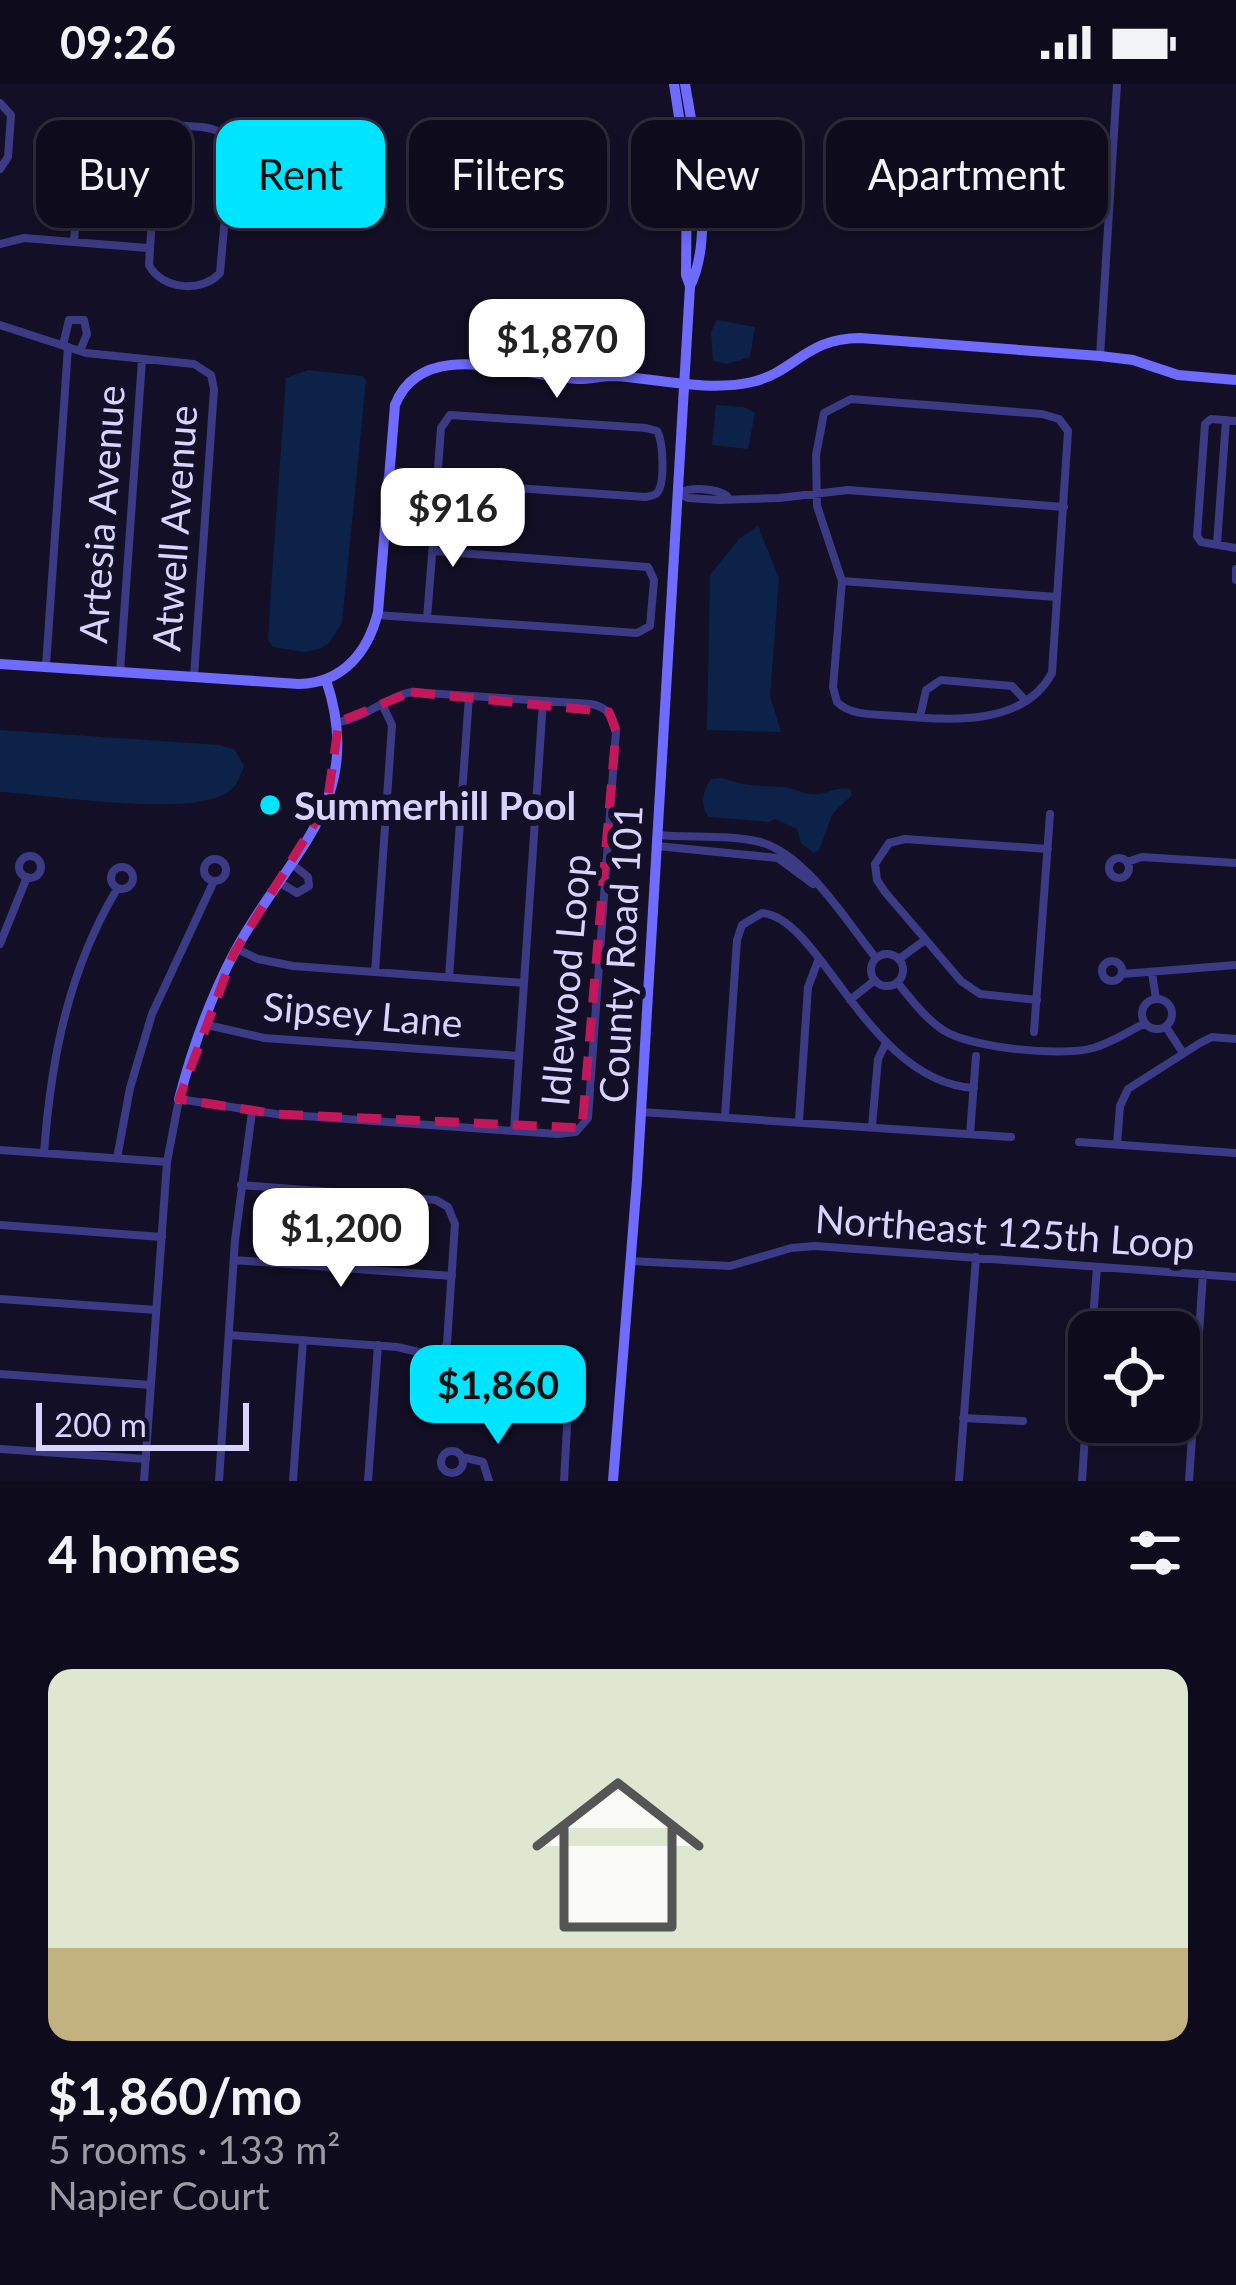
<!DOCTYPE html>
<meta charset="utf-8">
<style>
:root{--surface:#0e0b1c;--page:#171425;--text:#f1f3f6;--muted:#9b9ba3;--line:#2e2b3b;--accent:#00e5ff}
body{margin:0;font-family:Lato,sans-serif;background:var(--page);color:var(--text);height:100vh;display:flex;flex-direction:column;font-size:45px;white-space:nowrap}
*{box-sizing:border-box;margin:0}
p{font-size:39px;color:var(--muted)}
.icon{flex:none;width:66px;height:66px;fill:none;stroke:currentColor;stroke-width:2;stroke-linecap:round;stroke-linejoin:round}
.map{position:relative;height:1397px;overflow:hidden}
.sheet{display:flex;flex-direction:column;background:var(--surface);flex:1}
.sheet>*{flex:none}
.banner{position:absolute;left:36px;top:36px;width:1164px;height:108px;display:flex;gap:24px}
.controls{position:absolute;left:1068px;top:1227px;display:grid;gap:24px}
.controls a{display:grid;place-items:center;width:132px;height:132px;border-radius:24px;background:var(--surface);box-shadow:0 6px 18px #0003,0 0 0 3px var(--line);font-size:60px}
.scale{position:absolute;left:36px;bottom:30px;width:213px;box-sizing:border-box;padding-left:12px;border:6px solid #d9d4ff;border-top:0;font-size:33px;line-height:42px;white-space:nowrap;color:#d9d4ff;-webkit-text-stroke:9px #130f26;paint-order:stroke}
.price{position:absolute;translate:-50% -102px;padding:0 27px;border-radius:24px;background:#fff;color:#222;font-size:39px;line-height:78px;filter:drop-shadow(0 3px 6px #0008)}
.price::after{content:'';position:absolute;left:50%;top:72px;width:36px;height:27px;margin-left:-18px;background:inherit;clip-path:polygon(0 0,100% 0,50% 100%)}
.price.active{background:var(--accent);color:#111}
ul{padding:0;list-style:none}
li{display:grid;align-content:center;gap:24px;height:636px;padding:0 48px}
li+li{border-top:3px solid var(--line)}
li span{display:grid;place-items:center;height:372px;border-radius:24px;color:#555}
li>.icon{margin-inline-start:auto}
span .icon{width:216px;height:216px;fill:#fffc;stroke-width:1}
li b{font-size:51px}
h2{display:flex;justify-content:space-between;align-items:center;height:144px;padding:0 48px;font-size:51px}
.chip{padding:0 42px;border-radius:24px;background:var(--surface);box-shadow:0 6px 18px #0003,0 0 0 3px var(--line);font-size:42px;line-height:108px}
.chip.active{background:var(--accent);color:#111}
.status{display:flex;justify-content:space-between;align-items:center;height:84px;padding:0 60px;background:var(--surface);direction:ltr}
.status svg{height:33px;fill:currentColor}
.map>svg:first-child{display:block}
</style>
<div class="status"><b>09:26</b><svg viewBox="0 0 49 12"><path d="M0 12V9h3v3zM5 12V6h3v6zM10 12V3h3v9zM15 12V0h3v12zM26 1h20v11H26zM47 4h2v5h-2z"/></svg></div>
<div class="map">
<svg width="1236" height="1397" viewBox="0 0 1236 1397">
<rect width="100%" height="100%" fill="#130f26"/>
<path fill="#0c2248" d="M717 236 755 243 750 273 727 280 713 277 711 248Z
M308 286 362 292 366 296 342 539 329 559 319 565 304 568 273 563 268 556C273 468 280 381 286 294Z
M716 321 744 323 755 329 748 365 712 361Z
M758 442 779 495 770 612 781 648 707 646 710 491 739 455Z
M0 646 220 661 235 666 244 682C241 690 238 700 231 706 194 736 49 710 0 708Z
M722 694C744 702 759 702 781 703 792 703 800 709 811 710 824 712 834 702 850 705L852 711 833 729 819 766 814 769 801 759 797 745 775 735 769 738 709 733C699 721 703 707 711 695Z"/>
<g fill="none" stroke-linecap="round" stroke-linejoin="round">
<path stroke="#3d3a85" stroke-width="8" d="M0 19 11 31 8 73 0 85
M74 158 81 63 91 42 106 37 202 43C217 45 227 50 231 65L220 189C202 209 162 206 149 181L158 40
M0 160 24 154 148 164
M0 241 86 269 194 280 211 291 214 305 194 593
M63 261 69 236H84L87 250 80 267
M1100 272 1117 0
M851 315 1042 330 1059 335 1068 347 1052 589C1023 643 949 636 899 632 878 630 852 633 837 618L833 603 842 497 817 422 816 371 824 329Z
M1236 337 1211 335 1205 340 1197 452 1201 458 1236 464
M387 395 646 413C649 412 653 412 656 410 666 401 663 357 657 347L646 344 450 331 441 344 437 398
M679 409 688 414 719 416 779 414 848 406 1064 423
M679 409C691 403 716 404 727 412
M1217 460 1226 336
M1236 485V496
M842 497 1057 513
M377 531 637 549 650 542 654 496 648 483 432 467
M427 534 435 434
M46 582 68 263
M120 588 142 276
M920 633 926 606 941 596 1012 602 1024 615
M658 751C691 754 728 750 760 758 806 770 846 837 876 874
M657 762 778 774 813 800
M19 783a11 11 0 1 1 22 0a11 11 0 1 1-22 0Z
M1109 784a10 10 0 1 1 20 0a10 10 0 1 1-20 0Z
M204 786a11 11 0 1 1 22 0a11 11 0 1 1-22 0Z
M1127 778 1142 773 1236 779
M111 794a11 11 0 1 1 22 0a11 11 0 1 1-22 0Z
M279 798 297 809 309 802 308 793 292 780
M0 860 27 793
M237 865 258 875 293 882 524 899
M871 886a16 16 0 1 1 32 0a16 16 0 1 1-32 0Z
M899 875 925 856
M1102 887a10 10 0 1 1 20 0a10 10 0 1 1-20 0Z
M375 888 392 641 382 620
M1152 889 1156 915
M1122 890 1236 881
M449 893 469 612
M897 898C911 915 925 934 943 946 971 964 1061 973 1093 964 1111 959 1128 948 1145 939
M1142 930a15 15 0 1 1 30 0a15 15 0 1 1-30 0Z
M850 916 875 896
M1037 916 980 910 961 897 885 808 877 796 875 780 889 759 905 755 1048 765
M203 940 264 954 519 972
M1166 943 1183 969
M1034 948 1050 730
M641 1028 1011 1053
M725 1032 737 856 742 841 762 829C821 833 868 998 974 1004
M799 1037 808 903 818 877
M872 1042 878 975 886 959
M514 1047 543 617
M970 1050 976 972
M1079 1058 1236 1069
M1117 1060 1120 1022 1128 1005 1200 959 1212 953 1236 955
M0 1066 167 1078
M44 1069C51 975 68 887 117 805
M117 1074 130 1004 152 930 214 797
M241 1101 436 1116 448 1123 455 1140 447 1259 440 1277
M0 1141 162 1153
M234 1176 452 1192
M630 1177 730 1182 791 1164 815 1162 1236 1193
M0 1215 156 1226
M1092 1248 1097 1183
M229 1251 397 1263 423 1269 478 1296 546 1301 560 1307 568 1324 564 1397
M0 1290 151 1301
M963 1334 1023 1337
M0 1365 146 1375
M441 1378a11 11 0 1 1 22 0a11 11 0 1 1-22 0Z
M462 1373 483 1378 489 1397
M144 1397 167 1078 179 1015 276 1030 557 1050 576 1048 588 1034 616 647C614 632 607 623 591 620L411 608C384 614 367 633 339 638
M219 1397 235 1156 252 1028
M293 1397 303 1256
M368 1397 378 1261
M959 1397 976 1173
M1082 1397 1089 1292
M1189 1397 1203 1190"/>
<path stroke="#6f6bff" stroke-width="10" d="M674 0 687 85 686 191 690 202
M520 284 591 286 602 290
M0 580 299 600C343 599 368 568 378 528L395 321C423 250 522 293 578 295 591 295 602 292 615 292 658 295 709 308 752 298 795 288 806 254 860 254L1100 272 1133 276 1178 291 1236 296
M179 1015C192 965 210 915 234 869 286 771 368 719 326 596
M613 1397 637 1096 690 202C716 151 694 55 685 0"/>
</g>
<path fill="none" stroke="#c2185b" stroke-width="9" stroke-dasharray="24 15" stroke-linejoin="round" d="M411 608 609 628 616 647 582 1044 276 1030 179 1015 234 869 327 719 339 638Z"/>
<circle fill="#00e5ff" stroke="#130f26" stroke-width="4.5" cx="270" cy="721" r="12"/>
<g text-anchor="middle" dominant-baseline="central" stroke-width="12" stroke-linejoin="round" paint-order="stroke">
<g font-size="39" fill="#d9d4ff" stroke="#130f26">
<text transform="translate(101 430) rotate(-86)">Artesia Avenue</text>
<text transform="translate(174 444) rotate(-86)">Atwell Avenue</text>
<text transform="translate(620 870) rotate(-87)">County Road 101</text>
<text transform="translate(565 896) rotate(-85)">Idlewood Loop</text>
<text transform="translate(363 930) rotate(5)">Sipsey Lane</text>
<text transform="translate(1005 1147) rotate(4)">Northeast 125th Loop</text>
</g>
<g font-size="39" font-weight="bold" fill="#d9d4ff" stroke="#130f26" text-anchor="start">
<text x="294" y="721">Summerhill Pool</text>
</g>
</g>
</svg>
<div class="controls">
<a><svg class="icon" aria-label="locate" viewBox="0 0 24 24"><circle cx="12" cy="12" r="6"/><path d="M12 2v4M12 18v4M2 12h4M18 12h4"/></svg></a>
</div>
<div class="scale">200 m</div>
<b class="price" style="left:557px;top:317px">$1,870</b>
<b class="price" style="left:453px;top:486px">$916</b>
<b class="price" style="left:341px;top:1206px">$1,200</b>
<b class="price active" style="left:498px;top:1363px">$1,860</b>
<div class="banner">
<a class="chip">Buy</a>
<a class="chip active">Rent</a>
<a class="chip">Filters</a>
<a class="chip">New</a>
<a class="chip">Apartment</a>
</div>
</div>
<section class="sheet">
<h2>4 homes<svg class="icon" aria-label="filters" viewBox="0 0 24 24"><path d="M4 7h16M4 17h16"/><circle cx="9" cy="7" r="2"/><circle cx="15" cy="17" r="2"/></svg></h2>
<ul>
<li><span style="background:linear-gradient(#dfe7d0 75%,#c2b280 0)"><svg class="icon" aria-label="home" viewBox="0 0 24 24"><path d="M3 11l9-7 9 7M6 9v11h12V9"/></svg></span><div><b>$1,860/mo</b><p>5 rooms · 133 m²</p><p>Napier Court</p></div></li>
</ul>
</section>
